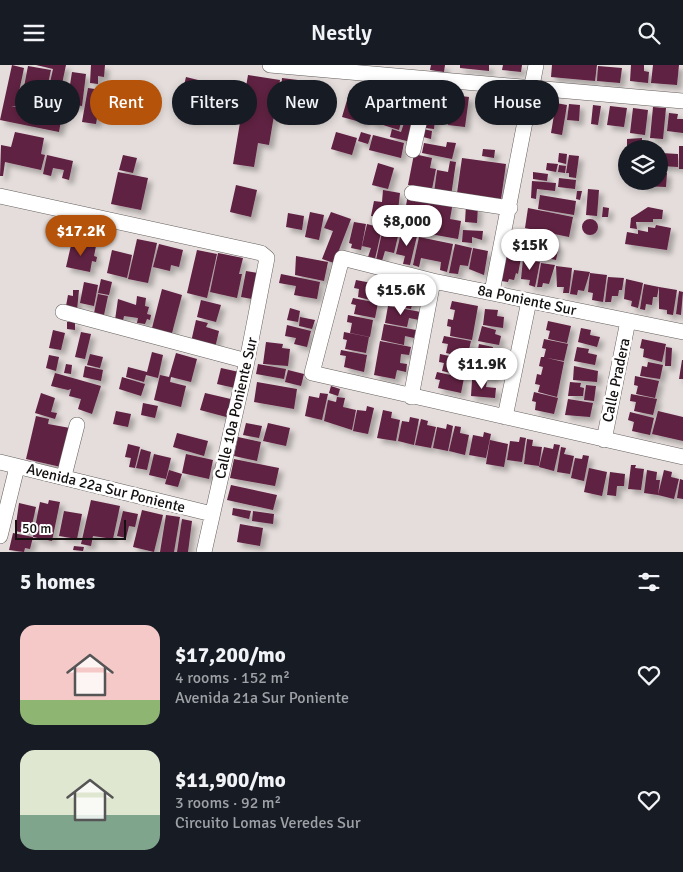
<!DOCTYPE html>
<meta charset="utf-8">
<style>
:root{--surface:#171b24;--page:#20242c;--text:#f1f3f6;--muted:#9ea1a6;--accent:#b45309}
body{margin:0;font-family:Signika,sans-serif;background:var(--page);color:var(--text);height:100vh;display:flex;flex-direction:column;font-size:19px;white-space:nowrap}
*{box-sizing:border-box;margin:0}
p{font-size:16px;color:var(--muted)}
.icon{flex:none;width:28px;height:28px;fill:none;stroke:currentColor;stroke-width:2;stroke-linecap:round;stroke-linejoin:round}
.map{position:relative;height:487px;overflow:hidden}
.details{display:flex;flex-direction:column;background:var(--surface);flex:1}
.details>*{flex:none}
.banner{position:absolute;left:15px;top:15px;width:654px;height:45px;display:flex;gap:10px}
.buttons{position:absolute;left:618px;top:75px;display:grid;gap:10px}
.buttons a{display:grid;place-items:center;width:50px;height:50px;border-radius:50%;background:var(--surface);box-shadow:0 2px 8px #0003;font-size:25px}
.scale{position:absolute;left:15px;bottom:12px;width:111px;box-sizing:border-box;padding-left:5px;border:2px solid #131110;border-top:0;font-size:14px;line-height:18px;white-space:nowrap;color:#131110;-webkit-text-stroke:4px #fff;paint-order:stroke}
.price{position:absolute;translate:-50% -42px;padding:0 11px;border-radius:18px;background:#fff;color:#222;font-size:16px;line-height:32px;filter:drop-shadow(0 1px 2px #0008)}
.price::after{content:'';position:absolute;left:50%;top:30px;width:15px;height:11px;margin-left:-8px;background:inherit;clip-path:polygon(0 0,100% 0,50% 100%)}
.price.active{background:var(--accent);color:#fff}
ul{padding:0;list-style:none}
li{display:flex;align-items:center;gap:15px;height:125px;padding:0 20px}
li span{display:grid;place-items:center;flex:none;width:140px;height:100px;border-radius:15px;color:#555}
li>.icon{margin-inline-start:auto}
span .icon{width:60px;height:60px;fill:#fffc;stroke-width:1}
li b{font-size:21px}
h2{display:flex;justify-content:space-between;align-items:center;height:60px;padding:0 20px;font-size:21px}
.pill{padding:0 18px;border-radius:22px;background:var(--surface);box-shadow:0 2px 8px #0003;font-size:18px;line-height:45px}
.pill.active{background:var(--accent);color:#fff}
header{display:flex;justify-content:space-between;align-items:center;height:65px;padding:0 20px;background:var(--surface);font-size:22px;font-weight:600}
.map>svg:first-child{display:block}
</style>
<header><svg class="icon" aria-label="menu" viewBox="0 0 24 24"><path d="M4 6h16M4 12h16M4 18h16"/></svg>Nestly<svg class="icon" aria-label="search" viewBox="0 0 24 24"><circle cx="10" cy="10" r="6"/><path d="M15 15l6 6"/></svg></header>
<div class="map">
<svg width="683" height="487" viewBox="0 0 683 487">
<defs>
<filter id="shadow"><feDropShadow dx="4.5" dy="4.5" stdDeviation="2.5" flood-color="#0004"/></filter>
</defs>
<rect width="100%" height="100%" fill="#e4dddb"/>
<path fill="#612042" filter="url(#shadow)" d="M12 0 24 3 16 41H11L62 50 59 67 0 55Z
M36 0H66L59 33 47 31 53 4Z
M91 0H105L104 12 98 11V19L90 18Z
M431 0H445L444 7 430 5Z
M460 0H489V6L460 3Z
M503 0H522L521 7 502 5Z
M552 0H597L595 16 551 12Z
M631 0H644V6L649 7 648 18 630 16Z
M653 0H679L677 20 651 18Z
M28 1 51 5 44 37 22 32Z
M598 1 622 3 620 18 597 16Z
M72 7 86 9 82 41 67 39Z
M248 10 280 15 269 80 258 78 254 102 233 99Z
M186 12 206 17 196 54 177 49Z
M282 13 298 15 296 37 280 36Z
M356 19 362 20 360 27 354 26Z
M376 22 390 26 380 60 366 55Z
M88 23 102 25 96 59 82 57Z
M393 23 409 27 399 65 383 60Z
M350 25 371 32 364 58 342 52Z
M411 27 423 30 417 55 405 53Z
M430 27 469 32 465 62 448 60V56L435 54 434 64 425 63Z
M56 34 65 36 63 47 54 45Z
M556 38 567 40 562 70 551 68Z
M569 39 580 40 579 56 567 55Z
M593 40 601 41 598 60 591 59Z
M610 41 627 43 624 62 607 60Z
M653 42 666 43 663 74 650 73Z
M633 43 648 45 645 70 630 68Z
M669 48 678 49 677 54H683V68L667 66Z
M405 55 416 58 411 77 390 72 392 64 401 67Z
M424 64 432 66 431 74 423 72Z
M15 67 44 73 41 89 45 90 41 105 5 97 3 111H0L1 80 11 82Z
M336 67 357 73 352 90 331 84Z
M361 67 371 70 368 79 358 76Z
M373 70 404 78 401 93 369 85Z
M642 73V84H627V74Z
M447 77 456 78 452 94 422 88 424 78 446 82Z
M679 81H683V104H679Z
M483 84 495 85 494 93 482 91Z
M559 88 567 89 566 99 558 97Z
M661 88 678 89V102L661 101Z
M414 89 432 93 430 103 436 104 432 124 408 120Z
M47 90 73 96 69 115 62 113 64 105 53 103 51 111 43 109Z
M123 90 137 93 133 108 119 105Z
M569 90 579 91 576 113 569 112V108H566Z
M462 93 506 99 501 134 457 128Z
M450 96 456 97 451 131 434 128 437 105 448 107Z
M378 98 394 103 388 124 372 120Z
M547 98 558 99 556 107 546 105Z
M559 100 566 101 565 108 558 107Z
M118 107 148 113 141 145 111 139Z
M533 107 548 109 547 116 533 114Z
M659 107 667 108 666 122 642 121V116H659Z
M559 113 576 115 575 124 558 122Z
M532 116 556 118 555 126 537 124 536 134 531 133Z
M236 120 257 125 251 152 230 147Z
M588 124 599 125 597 151 586 150Z
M383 125 400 128 397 154 371 151 374 136 382 137Z
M577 126H582L580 135 576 134Z
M408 129 453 137 450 154 461 156 458 174 402 164Z
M540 130 576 136 574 150 538 144Z
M466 140 478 141 477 158 465 157Z
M603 142 609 143 608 152H602Z
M648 142 663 145 662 154H653V157H636L637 164 630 163 631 153Z
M528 143 573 152 569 172 525 163Z
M310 147 324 150 319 175 305 172Z
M331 147 351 154 334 198 322 194 333 166 324 163Z
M288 148 304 151 302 165 286 162Z
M582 162a8 8 0 1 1 16 0a8 8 0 1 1-16 0Z
M354 157 366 159 361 185 351 183 352 179 349 178Z
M367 159 382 163 375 194 368 192 371 183 362 181Z
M656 160 671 163 667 185 625 179 627 167 638 169V165L648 167V162L655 163Z
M383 163 399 167 394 188 385 186 382 196 376 195Z
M463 165 483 166 482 175 472 172V178L462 177Z
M401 168 417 171 410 200 403 199 405 191 396 189Z
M419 172 453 179 447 207 440 205 441 197 421 193 419 202 413 200Z
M521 172 559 180 556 195 518 187Z
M137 174 157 178 148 218 128 214Z
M72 176 96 181 94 191 97 192 96 197 92 196 90 207 66 202Z
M159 179 183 185 179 202 171 200 170 206 153 202Z
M455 179 472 183 468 201 460 200 458 209 449 208Z
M473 183 488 186 484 210 469 204Z
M112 185 132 190 127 213 107 208Z
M197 185 217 189 207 233 187 228Z
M218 188 243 193 239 209H242L237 233 210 227Z
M296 191 328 197 324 216 295 210Z
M506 191 521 193 518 209 516 208 514 215 509 214 508 217 501 216Z
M523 194 540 197 535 222 529 220 530 215 521 214Z
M541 198 555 200 549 219 543 218 542 222H537Z
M556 201 572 203 569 228H563L564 222H557Z
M574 205 590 207 584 226 578 225 577 230 570 229Z
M246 206 258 208 252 234 241 232Z
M590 208 607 210 603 237 592 235 593 228 588 227Z
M281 209 320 217 317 234 294 230 296 221 279 218Z
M608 212 624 213 622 225H619L618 231H612L611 237H605Z
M101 214 112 217 109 230 98 228Z
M626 214 643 218 638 243 631 241 632 236 624 234Z
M356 215 382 220 378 237 358 232 359 224 354 223Z
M84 217 98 220 94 241 80 238Z
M644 219 659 222 657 232H653L652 240 646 239 645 245 640 244Z
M659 222 677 225 673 250 667 249V245L659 244Z
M392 223 425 230 423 238 413 236 411 244 388 240Z
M162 224 182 230 171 272 151 267Z
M73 225H79L77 245 66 241 68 230 73 231Z
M679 226 683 227 681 250 676 249Z
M98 229 108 231 104 250 94 248Z
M137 231 146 233 145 241 149 242 147 249 151 250 150 255 147 254 145 259 137 258 138 253 124 251 123 256 115 255 118 234 136 240Z
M353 233 378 238 375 253 354 249 356 240 351 239Z
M201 235 221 240 216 257 197 252Z
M452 236 478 241 472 275 450 271 451 262 447 261 448 254 453 255 455 245 450 244Z
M388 241 421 247 419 255 409 253 407 262 385 258Z
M290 243 300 246 298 257 287 255Z
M485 244 498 245 497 251 504 252 503 263 483 260Z
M348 250 373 255 370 272 350 268 352 258 347 257Z
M300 252 315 255 312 264 299 261Z
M196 255 208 258 206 262 219 266 215 283 191 277Z
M548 256 571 261 567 278 548 274 550 266 546 265Z
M67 257H75V265L67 264Z
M384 259 416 265 414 273 405 271 404 280 381 275Z
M287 260 311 266 307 282 294 279 296 273 285 271Z
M482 261 496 265 495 269 501 271 499 280 478 276Z
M581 263 591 265 590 270 600 272 597 282 578 277Z
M53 265 65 268 61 285 49 283Z
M81 267 91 269 85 294 75 292Z
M344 267 369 272 366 288 345 284 347 275 343 274Z
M444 271 471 276 467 293 446 288 448 279 442 278Z
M544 274 568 279 564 296 547 293 564 297 557 332 538 327 540 320 535 319 537 309 541 310 543 302 539 301 541 292H544L546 284 542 283Z
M642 274 666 279 662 297 643 292 644 284 640 283Z
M380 276 411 282 409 290 401 289 400 298 407 299 406 307 397 305 395 314 374 310Z
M266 277 283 279 282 283 290 284 288 301 263 299Z
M479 279 493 282 492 287 498 288 496 298 476 294Z
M577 282 589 284 588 288 597 290 595 300 574 296Z
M666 282 672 283 671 301H665Z
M341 285 367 290 364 307 344 302 346 291 340 290Z
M152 287 163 290 158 313 146 310 144 317 126 312 128 302 147 307Z
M176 288 197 294 191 317 171 312 170 317 186 321 181 342 154 335 160 310 169 312Z
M90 289 103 292 100 303 87 300Z
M440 289 468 295 464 311 442 306 444 298 439 297Z
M49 290 59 292 56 306 46 303Z
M682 295H683V314H679Z
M476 296 490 299 489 303 496 305 493 315 473 310Z
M648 297 663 300 660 314 640 311 642 301 647 302Z
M66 299 72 300 71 309 64 308Z
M258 299 286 304 284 314 256 309Z
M85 301 103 305 101 316 83 312Z
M574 301 598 306 597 317 573 315Z
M221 303 239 307 235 323 217 319Z
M288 305 304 309 301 321 285 317Z
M437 307 464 313 461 328 438 323 440 315 435 314Z
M55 308 101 321 92 349 78 344 81 334 69 331 71 324 68 325 51 321Z
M635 311 659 316 655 333 636 329 638 321 634 320Z
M122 312 145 319 141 331 119 324Z
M472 315 487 316 486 322 496 323 495 333 471 331Z
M257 317 297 324 294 344 254 337Z
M570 317 581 318 580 322 584 323 583 331H568Z
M586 320 596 321 594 336 584 335Z
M331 321 340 324 338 331 329 328Z
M534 327 558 333 554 349 535 345 536 337 532 336Z
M41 328 55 333 51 347 57 348 55 354 35 348Z
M205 328 235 335 230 353 200 345Z
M320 328 328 329 322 355 305 351 309 331 319 333Z
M631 329 657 334 653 350 634 346 636 337 630 336Z
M337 332 345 333 343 342 356 345 352 365 324 356 328 335 336 337Z
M568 334 593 338 590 352 565 350Z
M143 338 158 341 155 353 141 350Z
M367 341 374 343 368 369 353 366 357 345 366 346Z
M383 345 392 347 391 353 400 355 396 376 377 373Z
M116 346 131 349 128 362 113 359Z
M658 346 683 352V376L652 369Z
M630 347 654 353 650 370 632 366 634 357 628 355Z
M36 351 49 354 48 359 70 363 61 402 26 394Z
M410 352 419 354 414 380 398 376 402 356 409 357Z
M421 354 428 356 427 360 436 362 431 383 415 380Z
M246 358 262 361 259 373 243 370Z
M268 358 290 363 286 381 263 376Z
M447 359 453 361 448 386 433 383 437 362 446 364Z
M455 361 461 362 460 368 469 370 465 390 449 386Z
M484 367 491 369 486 393 469 390 473 370 483 372Z
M177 368 208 376 204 391 173 382Z
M238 372 261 377 257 396 234 391Z
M520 372 526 373 522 397 507 395 510 376 519 377Z
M527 374 533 375 532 381 542 382 539 401 524 399Z
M490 375 508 379 504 402 486 399Z
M128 379 140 382 135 403 129 402 131 393 125 392Z
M554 379 560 380 554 406 539 402 544 382 553 384Z
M561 382 566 383 564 389 574 391 570 409 557 407Z
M141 384 151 387 147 405 136 403Z
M154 389 171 393 166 414 149 410Z
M186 389 213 395 209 414 182 408Z
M583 390 589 391 584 416 571 413 575 393 582 394Z
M234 394 279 403 275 421 230 413Z
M631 400H636L635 403 644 404 641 425 628 424Z
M589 403 607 407 602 431 584 427Z
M169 405 182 409 178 422 165 419Z
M647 405 657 407 656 415H660L658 430 644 428Z
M664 405 672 407 671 412 679 414 674 434 658 430Z
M610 407 625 409 624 421H617L616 431 607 430Z
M680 414 683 415V434L677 433Z
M231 420 277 430 273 445 227 435Z
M49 435 60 437 52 476 33 472 40 437 48 439Z
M91 435 120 441 113 474 93 471 91 481 81 479Z
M19 438 36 442 30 469 15 466Z
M233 443 251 446 249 454 232 450Z
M142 445 163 450 154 487 133 482Z
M64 446 82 449 77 474 59 471Z
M123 446 138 449 135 462 129 461 126 473 117 471Z
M253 446 274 449 273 459 252 456Z
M166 450 180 452 174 487H160Z
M182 454 192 456 188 487H177Z
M240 459 263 463 260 481 237 477Z
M13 468 33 472 30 484 25 483 24 487 9 485Z
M74 481 84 482 83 486 73 485Z"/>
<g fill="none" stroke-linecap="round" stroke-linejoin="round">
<defs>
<path id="minor" d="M270 0 683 36
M413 85 429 14
M412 128 510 143
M0 131 261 188 267 193 247 296 204 487
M492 227 536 0
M63 247 247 296
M683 267 433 216 342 193 312 308 683 392
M411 332 433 216
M505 352 529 236
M604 375 628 256
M0 397 212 449
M64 411 77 360
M0 471 17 402"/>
</defs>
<use href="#minor" stroke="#645f5d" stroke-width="16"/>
<use href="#minor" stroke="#fff" stroke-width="15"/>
</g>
<g text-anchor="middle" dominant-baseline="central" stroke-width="5" stroke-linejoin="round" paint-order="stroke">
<g font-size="15" fill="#131110" stroke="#fff">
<text transform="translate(527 235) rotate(12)">8a Poniente Sur</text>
<text transform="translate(616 315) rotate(-78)">Calle Pradera</text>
<text transform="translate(236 343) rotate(-77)">Calle 10a Poniente Sur</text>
<text transform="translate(106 423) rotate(14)">Avenida 22a Sur Poniente</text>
</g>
</g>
</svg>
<div class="buttons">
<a><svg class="icon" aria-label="layers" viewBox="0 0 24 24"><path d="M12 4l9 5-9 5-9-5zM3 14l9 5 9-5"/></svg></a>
</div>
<div class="scale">50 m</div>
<b class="price" style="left:407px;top:182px">$8,000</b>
<b class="price active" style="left:81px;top:192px">$17.2K</b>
<b class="price" style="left:530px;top:206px">$15K</b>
<b class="price" style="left:401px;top:251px">$15.6K</b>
<b class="price" style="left:482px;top:325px">$11.9K</b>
<div class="banner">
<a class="pill">Buy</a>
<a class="pill active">Rent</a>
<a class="pill">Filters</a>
<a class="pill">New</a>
<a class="pill">Apartment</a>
<a class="pill">House</a>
</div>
</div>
<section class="details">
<h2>5 homes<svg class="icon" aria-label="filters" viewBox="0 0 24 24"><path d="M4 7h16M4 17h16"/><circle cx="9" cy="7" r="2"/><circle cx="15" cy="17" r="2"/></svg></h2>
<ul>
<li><span style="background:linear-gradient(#f6c9c9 75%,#8fb573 0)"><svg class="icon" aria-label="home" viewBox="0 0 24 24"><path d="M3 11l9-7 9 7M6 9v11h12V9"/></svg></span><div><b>$17,200/mo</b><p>4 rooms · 152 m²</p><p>Avenida 21a Sur Poniente</p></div><svg class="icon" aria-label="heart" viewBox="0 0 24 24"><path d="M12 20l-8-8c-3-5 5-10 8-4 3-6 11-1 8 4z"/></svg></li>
<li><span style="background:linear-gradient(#dfe7d0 65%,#7fa58c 0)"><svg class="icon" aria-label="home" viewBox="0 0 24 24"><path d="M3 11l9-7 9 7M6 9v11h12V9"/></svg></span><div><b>$11,900/mo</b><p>3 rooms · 92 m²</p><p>Circuito Lomas Veredes Sur</p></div><svg class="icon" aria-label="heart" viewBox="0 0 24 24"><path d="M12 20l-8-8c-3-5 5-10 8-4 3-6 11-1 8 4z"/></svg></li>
</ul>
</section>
